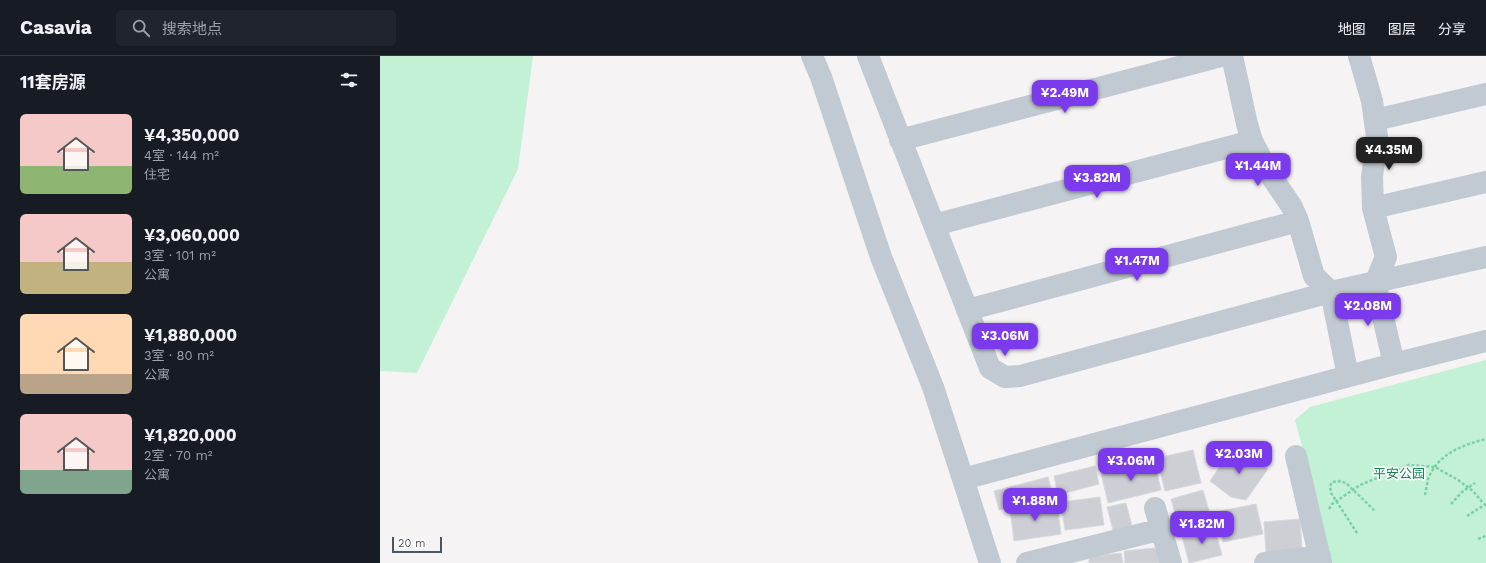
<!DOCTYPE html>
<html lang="zh">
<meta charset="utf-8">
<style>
:root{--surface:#171b24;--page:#20242c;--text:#f1f3f6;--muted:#9ea1a6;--line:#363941;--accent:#7c3aed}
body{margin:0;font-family:"Work Sans","Noto Sans SC",sans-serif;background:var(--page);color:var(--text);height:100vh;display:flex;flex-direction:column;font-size:15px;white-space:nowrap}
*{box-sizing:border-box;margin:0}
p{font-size:13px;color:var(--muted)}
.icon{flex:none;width:22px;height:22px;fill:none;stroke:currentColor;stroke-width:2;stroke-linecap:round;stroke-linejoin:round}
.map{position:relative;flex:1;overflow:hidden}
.panel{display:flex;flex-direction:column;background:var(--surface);width:380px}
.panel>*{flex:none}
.scale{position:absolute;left:12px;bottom:10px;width:50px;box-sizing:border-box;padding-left:4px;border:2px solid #4a5661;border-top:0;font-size:11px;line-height:14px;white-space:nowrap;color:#4a5661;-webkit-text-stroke:3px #fff;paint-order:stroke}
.price{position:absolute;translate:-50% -34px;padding:0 9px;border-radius:8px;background:var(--accent);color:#fff;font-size:13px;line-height:26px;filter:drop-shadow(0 1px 2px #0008)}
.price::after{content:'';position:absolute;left:50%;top:24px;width:12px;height:9px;margin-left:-6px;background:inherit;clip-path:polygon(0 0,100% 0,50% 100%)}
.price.selected{background:#222;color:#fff}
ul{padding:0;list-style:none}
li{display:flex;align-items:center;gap:12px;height:100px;padding:0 20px}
li span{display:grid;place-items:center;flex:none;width:112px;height:80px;border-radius:6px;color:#555}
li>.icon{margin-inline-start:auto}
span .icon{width:48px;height:48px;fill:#fffc;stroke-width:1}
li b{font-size:17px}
h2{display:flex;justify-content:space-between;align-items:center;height:48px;padding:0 20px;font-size:17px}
header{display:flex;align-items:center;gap:24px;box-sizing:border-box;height:56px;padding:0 20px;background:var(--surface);border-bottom:1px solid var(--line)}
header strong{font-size:19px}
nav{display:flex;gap:22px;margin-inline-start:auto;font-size:14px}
.search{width:280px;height:36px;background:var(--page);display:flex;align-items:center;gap:10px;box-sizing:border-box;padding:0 14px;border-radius:6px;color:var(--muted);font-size:15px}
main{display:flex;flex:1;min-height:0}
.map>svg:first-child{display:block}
</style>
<header>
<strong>Casavia</strong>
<div class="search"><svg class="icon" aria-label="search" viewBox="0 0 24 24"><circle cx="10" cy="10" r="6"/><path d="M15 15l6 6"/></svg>搜索地点</div>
<nav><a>地图</a><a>图层</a><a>分享</a></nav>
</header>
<main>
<section class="panel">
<h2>11套房源<svg class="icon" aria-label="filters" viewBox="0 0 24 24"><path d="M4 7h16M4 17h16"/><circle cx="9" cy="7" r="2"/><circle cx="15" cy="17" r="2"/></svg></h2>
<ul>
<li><span style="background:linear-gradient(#f6c9c9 65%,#8fb573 0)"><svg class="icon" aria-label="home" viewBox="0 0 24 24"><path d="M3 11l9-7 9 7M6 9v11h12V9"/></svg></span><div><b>¥4,350,000</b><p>4室 · 144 m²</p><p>住宅</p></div></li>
<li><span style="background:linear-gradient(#f6c9c9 60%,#c2b280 0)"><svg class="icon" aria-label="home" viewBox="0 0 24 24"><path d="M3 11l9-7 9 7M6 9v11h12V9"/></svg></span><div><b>¥3,060,000</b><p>3室 · 101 m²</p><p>公寓</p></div></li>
<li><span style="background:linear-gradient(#ffd9b3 75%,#b9a48a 0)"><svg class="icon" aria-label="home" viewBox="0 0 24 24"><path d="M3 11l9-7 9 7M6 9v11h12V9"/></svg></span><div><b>¥1,880,000</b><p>3室 · 80 m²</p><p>公寓</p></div></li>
<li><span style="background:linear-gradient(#f6c9c9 70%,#7fa58c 0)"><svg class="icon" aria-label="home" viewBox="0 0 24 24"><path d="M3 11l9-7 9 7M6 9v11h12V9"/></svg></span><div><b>¥1,820,000</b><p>2室 · 70 m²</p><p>公寓</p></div></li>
</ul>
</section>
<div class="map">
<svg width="1106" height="507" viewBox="0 0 1106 507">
<rect width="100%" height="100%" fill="#f5f3f3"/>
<path fill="#c3f1d5" d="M0 0H153L138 113 37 317 0 315Z
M1106 304V507H950L939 453 915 364 930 351Z"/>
<path fill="#cdcfd5" stroke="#d7d9de" d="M854 390 888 413 866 444 851 441 830 425Z
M813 394 821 427 785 435 777 402Z
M774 404 781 434 728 447 721 417Z
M715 410 719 428 678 439 674 420Z
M668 421 673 441 619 454 614 435Z
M823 434 831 462 799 471 791 443Z
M720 441 724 469 685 474 681 446Z
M677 447 681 478 634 485 630 453Z
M746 447 753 474 734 478 727 451Z
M876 448 883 478 843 486 836 456Z
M920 463 922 495 886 497 884 466Z
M834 471 842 499 809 507 802 480Z
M784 491 786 507H745L744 495Z
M741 497 743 507H709V501Z"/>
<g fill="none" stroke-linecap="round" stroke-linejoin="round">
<path stroke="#7ad0a6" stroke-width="2.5" stroke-dasharray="3 2" stroke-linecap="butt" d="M1045 439C1046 434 1047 428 1048 423 1058 398 1082 389 1106 383
M1071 448 1082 436 1095 427
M949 453 952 448 980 429 1029 409 1055 411 1078 424 1093 435 1104 448
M1087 460 1106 448
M977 477 951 437 950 430 952 426 959 425 966 427 995 455
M1098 483 1106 480"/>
<path stroke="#c1cad2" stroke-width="22" d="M432 0 441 21 501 201 553 331 583 423
M488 0 610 312 625 321 640 320 951 236 1106 201
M852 0 867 68 872 85 889 117 912 151 918 165 934 220 951 236 968 320
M979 0 992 45 997 81 992 121 993 152 1006 201 995 227 1014 308
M995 64 1106 38
M520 84 841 0
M993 152 1106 126
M554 169 872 85
M587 254 918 165
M916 400 941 507
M775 452 791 507
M610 507 583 423 1014 308 1106 285
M647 507 782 473
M885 507 940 500"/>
</g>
<g text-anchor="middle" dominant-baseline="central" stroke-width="3" stroke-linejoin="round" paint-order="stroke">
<g font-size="13" fill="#17864f" stroke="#fff">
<text x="1019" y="417">平安公园</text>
</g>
</g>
</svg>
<div class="scale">20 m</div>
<b class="price" style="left:685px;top:58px">¥2.49M</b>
<b class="price selected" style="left:1009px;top:115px">¥4.35M</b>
<b class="price" style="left:878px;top:131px">¥1.44M</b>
<b class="price" style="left:717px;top:143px">¥3.82M</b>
<b class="price" style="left:757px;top:226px">¥1.47M</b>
<b class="price" style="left:988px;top:271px">¥2.08M</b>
<b class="price" style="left:625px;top:301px">¥3.06M</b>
<b class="price" style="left:859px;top:419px">¥2.03M</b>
<b class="price" style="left:751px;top:426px">¥3.06M</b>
<b class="price" style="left:655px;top:466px">¥1.88M</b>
<b class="price" style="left:822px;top:489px">¥1.82M</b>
</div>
</main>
